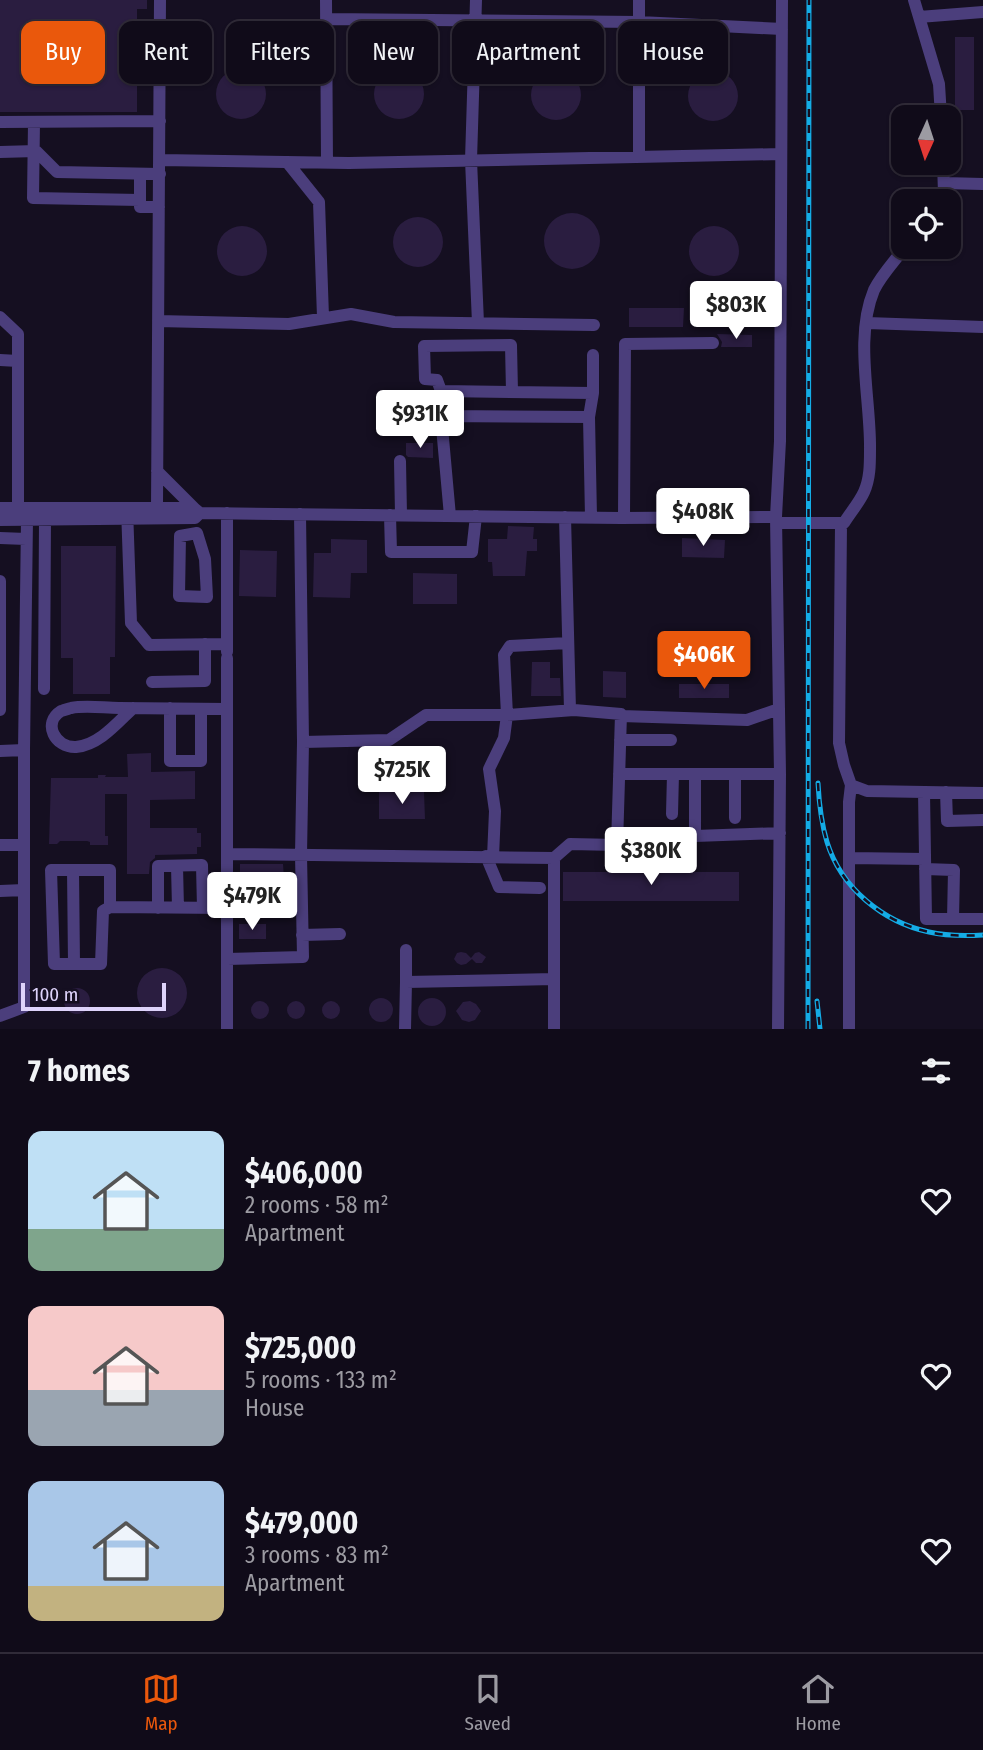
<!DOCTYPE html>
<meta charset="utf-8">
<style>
:root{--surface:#100b19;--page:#191422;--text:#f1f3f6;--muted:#9c9ba2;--line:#302b38;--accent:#ea580c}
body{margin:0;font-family:"Fira Sans Condensed",sans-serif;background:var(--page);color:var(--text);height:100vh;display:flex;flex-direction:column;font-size:26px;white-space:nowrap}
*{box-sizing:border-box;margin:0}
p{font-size:23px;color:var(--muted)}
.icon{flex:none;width:38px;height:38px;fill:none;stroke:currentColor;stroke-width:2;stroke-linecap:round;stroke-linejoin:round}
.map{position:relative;height:1029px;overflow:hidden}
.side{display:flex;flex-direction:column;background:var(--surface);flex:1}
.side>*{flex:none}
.hud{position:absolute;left:21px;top:21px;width:942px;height:63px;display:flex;gap:14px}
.needle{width:46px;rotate:183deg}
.fabs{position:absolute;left:891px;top:105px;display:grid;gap:14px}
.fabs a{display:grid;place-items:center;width:70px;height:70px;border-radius:14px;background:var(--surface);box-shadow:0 2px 5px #0004,0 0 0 2px var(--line);font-size:35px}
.scale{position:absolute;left:21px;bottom:18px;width:145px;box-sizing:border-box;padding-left:7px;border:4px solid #ded3fb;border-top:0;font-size:19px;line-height:24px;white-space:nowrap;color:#ded3fb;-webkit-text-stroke:5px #150f21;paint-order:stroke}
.price{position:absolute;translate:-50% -60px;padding:0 16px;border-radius:7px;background:#fff;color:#222;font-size:23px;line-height:46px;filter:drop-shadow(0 2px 4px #0008)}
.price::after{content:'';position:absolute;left:50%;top:42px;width:21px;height:16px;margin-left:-10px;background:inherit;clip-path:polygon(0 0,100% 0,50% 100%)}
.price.current{background:var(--accent);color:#fff}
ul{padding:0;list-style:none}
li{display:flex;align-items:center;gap:21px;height:175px;padding:0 28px}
li span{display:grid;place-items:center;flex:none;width:196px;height:140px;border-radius:14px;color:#555}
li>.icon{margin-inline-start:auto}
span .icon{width:84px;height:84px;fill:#fffc;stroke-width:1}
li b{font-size:30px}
h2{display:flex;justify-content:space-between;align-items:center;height:84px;padding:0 28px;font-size:30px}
.tag{padding:0 24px;border-radius:14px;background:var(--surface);box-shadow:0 2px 5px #0004,0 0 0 2px var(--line);font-size:24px;line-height:63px}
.tag.current{background:var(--accent);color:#fff}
.tabs{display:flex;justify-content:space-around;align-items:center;height:98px;border-top:2px solid var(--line);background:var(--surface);font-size:19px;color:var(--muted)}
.tabs a{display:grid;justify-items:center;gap:4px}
.tabs .current{color:var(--accent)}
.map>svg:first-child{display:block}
</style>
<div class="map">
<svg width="983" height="1029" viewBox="0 0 983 1029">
<rect width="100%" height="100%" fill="#150f21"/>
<path fill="#2a1d40" d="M0 0H147V9H137V112H0Z
M955 37H974V110H955Z
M374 94a25 25 0 1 1 50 0a25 25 0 1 1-50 0Z
M216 94a25 25 0 1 1 50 0a25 25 0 1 1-50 0Z
M531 95a25 25 0 1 1 50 0a25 25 0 1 1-50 0Z
M688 96a25 25 0 1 1 50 0a25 25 0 1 1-50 0Z
M544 241a28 28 0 1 1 56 0a28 28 0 1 1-56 0Z
M393 242a25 25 0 1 1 50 0a25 25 0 1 1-50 0Z
M689 251a25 25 0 1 1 50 0a25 25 0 1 1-50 0Z
M217 251a25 25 0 1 1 50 0a25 25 0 1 1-50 0Z
M629 308H684L683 327H629Z
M717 334 752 335V347H721L722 342Z
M406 443H433V458L408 457 406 455Z
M508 526 534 527 533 539H537V551H527L525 576H493L492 562H488V539H507Z
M682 538 725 540 724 558 682 557Z
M331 539 367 540V573H351L350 598 313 597 314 553H331Z
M61 546H116L115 657H110V694H73V658H61Z
M240 550 277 551 276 597 239 596Z
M413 573 457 574V604H413Z
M532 662H550V678H560L561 696H531Z
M603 671 626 672V698L603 697Z
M679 684H729V698H679Z
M151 753V772L195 771V799L150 800V828H197V833H201V847H197V854L155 855V858L150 862 149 874H127V794H105V836H108V845H90V842L87 841H60L57 844H49L51 778H98V775H106L105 777H128L127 754Z
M379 792H424L425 819H379Z
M240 864H283L284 878H281L282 892 270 893 269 880 240 881Z
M563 872H739V901H563Z
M239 924H266V939H239Z
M461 952 466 953 471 958 475 953 479 952 486 957 482 963H476L472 959 466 964 461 965 457 963 454 959 457 953Z
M137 993a25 25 0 1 1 50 0a25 25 0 1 1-50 0Z
M64 1001a13 13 0 1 1 26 0a13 13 0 1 1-26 0Z
M418 1012a14 14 0 1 1 28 0a14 14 0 1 1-28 0Z
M369 1010a12 12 0 1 1 24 0a12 12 0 1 1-24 0Z
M322 1010a9 9 0 1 1 18 0a9 9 0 1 1-18 0Z
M251 1010a9 9 0 1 1 18 0a9 9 0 1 1-18 0Z
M287 1010a9 9 0 1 1 18 0a9 9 0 1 1-18 0Z
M470 1001 476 1004 481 1011 475 1020 469 1022 462 1020 456 1011 463 1002Z"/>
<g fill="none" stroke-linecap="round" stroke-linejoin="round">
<path stroke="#4b3e7c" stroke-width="12" d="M326 0 327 163
M476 0 471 160 478 323
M914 0 939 84 941 117
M919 17 983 12
M326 19 639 22 782 29
M0 122 160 121
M34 122 33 198 140 200
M0 152 36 151 57 172 160 174
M639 157V0
M160 160 349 163 781 154
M287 162 319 202 323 317
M140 174V207H159
M944 183 983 184
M938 201 944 193 943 163
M0 317 18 334V508
M158 321 289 324 351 314 394 322 594 325
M867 323 983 327
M0 360 18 361
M441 391 437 380 425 379 424 346 511 345 512 392
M593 393V355
M441 416V391L593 393 589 417
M400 461 401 515
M157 471 194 508
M0 508H194L200 513
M127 508 131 623 149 645 227 644
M157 508 160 0
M227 513V652
M300 514 303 742
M390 515 391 552H472L476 516
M450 516 441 416 589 417 591 517
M565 517 570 710
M776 517 780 441 782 0
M624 518 625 344 713 343
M0 520 195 518 200 513 621 518 776 517 780 774 778 1029
M776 523H844C850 513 859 503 864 492 870 479 870 464 870 450 871 400 854 338 874 290 882 274 895 261 905 247
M841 524 839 743 844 765 851 785 849 802V1029
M197 533 205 559 207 597 179 596 180 536Z
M0 538 26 539
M0 581V710
M152 682 205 681V644
M44 689 45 519
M133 708C117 723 99 745 76 747 55 748 42 723 61 711 62 711 70 708 71 708 86 705 104 708 119 708 155 708 191 709 227 709
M170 708V761H201V709
M621 716 747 720 779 709
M620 740H671
M0 751 24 750
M619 774H780
M695 774V836L780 833
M851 785 867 791 983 793
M924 792 926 919H983
M946 792 947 821 983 820
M672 814 673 774
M735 818V774
M0 845H24
M486 856 499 887 540 888
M493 857 495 811 489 769 504 738 507 715 504 655 510 646 568 643
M849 858 925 859
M177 866 178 908
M925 869 954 870 953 919
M73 870 74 964
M0 891 24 890
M110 907 103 911 101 964H54L51 870H110V907L227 908
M158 908V866L202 865 203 908
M302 935 340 934
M227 959 303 957 301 855 303 742 389 740 426 715H507L574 710 621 714 617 845 570 844 554 858C445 856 336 855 227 854
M406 982V950
M0 1016 24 1007V750L27 520
M227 1029V658
M405 1029 406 982 554 979
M554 1029V858"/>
<defs>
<path id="rail" d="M818 783C819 803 821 822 827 842 841 888 883 922 929 932 946 936 965 936 983 935
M817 1001 820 1029
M808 1029 809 0"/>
</defs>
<use href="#rail" stroke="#14ace6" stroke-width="5"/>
<use href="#rail" stroke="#150f21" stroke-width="2.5" stroke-dasharray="8" stroke-linecap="butt"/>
</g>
</svg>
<div class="fabs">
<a><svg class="needle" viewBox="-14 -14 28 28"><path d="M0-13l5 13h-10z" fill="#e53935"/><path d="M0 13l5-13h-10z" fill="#9c9ba2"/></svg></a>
<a><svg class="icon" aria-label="locate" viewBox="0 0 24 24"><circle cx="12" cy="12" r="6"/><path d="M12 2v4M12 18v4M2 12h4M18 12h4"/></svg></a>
</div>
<div class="scale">100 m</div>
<b class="price" style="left:736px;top:341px">$803K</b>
<b class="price" style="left:420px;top:450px">$931K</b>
<b class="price" style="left:703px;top:548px">$408K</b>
<b class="price current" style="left:704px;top:691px">$406K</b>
<b class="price" style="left:402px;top:806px">$725K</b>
<b class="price" style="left:651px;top:887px">$380K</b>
<b class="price" style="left:252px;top:932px">$479K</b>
<div class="hud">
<a class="tag current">Buy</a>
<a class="tag">Rent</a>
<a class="tag">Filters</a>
<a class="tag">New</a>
<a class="tag">Apartment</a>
<a class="tag">House</a>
</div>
</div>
<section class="side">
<h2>7 homes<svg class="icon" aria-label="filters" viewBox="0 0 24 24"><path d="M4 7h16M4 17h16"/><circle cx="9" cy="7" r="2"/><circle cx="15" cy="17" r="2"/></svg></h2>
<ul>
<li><span style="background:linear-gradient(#bfe0f5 70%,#7fa58c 0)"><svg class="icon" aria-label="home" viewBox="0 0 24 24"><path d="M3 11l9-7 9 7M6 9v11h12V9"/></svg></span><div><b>$406,000</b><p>2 rooms · 58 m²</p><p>Apartment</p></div><svg class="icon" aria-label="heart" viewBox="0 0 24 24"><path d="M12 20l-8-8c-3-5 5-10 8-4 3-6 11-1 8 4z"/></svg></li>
<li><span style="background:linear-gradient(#f6c9c9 60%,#9aa5b1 0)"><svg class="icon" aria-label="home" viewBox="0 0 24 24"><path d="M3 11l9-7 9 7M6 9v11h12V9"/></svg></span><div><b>$725,000</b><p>5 rooms · 133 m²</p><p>House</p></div><svg class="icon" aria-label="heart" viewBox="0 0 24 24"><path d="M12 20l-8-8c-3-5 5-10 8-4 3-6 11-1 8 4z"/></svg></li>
<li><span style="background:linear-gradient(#a9c7e8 75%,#c2b280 0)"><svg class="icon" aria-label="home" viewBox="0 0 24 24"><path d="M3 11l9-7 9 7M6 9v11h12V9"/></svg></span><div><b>$479,000</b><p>3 rooms · 83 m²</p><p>Apartment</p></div><svg class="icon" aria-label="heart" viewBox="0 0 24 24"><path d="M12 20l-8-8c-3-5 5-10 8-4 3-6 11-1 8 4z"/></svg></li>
</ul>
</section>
<nav class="tabs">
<a class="current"><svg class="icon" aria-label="map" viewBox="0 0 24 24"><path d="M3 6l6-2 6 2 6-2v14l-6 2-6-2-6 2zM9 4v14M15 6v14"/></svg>Map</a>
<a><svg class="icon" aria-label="saved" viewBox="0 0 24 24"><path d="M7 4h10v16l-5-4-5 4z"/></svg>Saved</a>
<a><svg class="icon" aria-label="home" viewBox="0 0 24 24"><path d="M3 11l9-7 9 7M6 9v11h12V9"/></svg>Home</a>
</nav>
